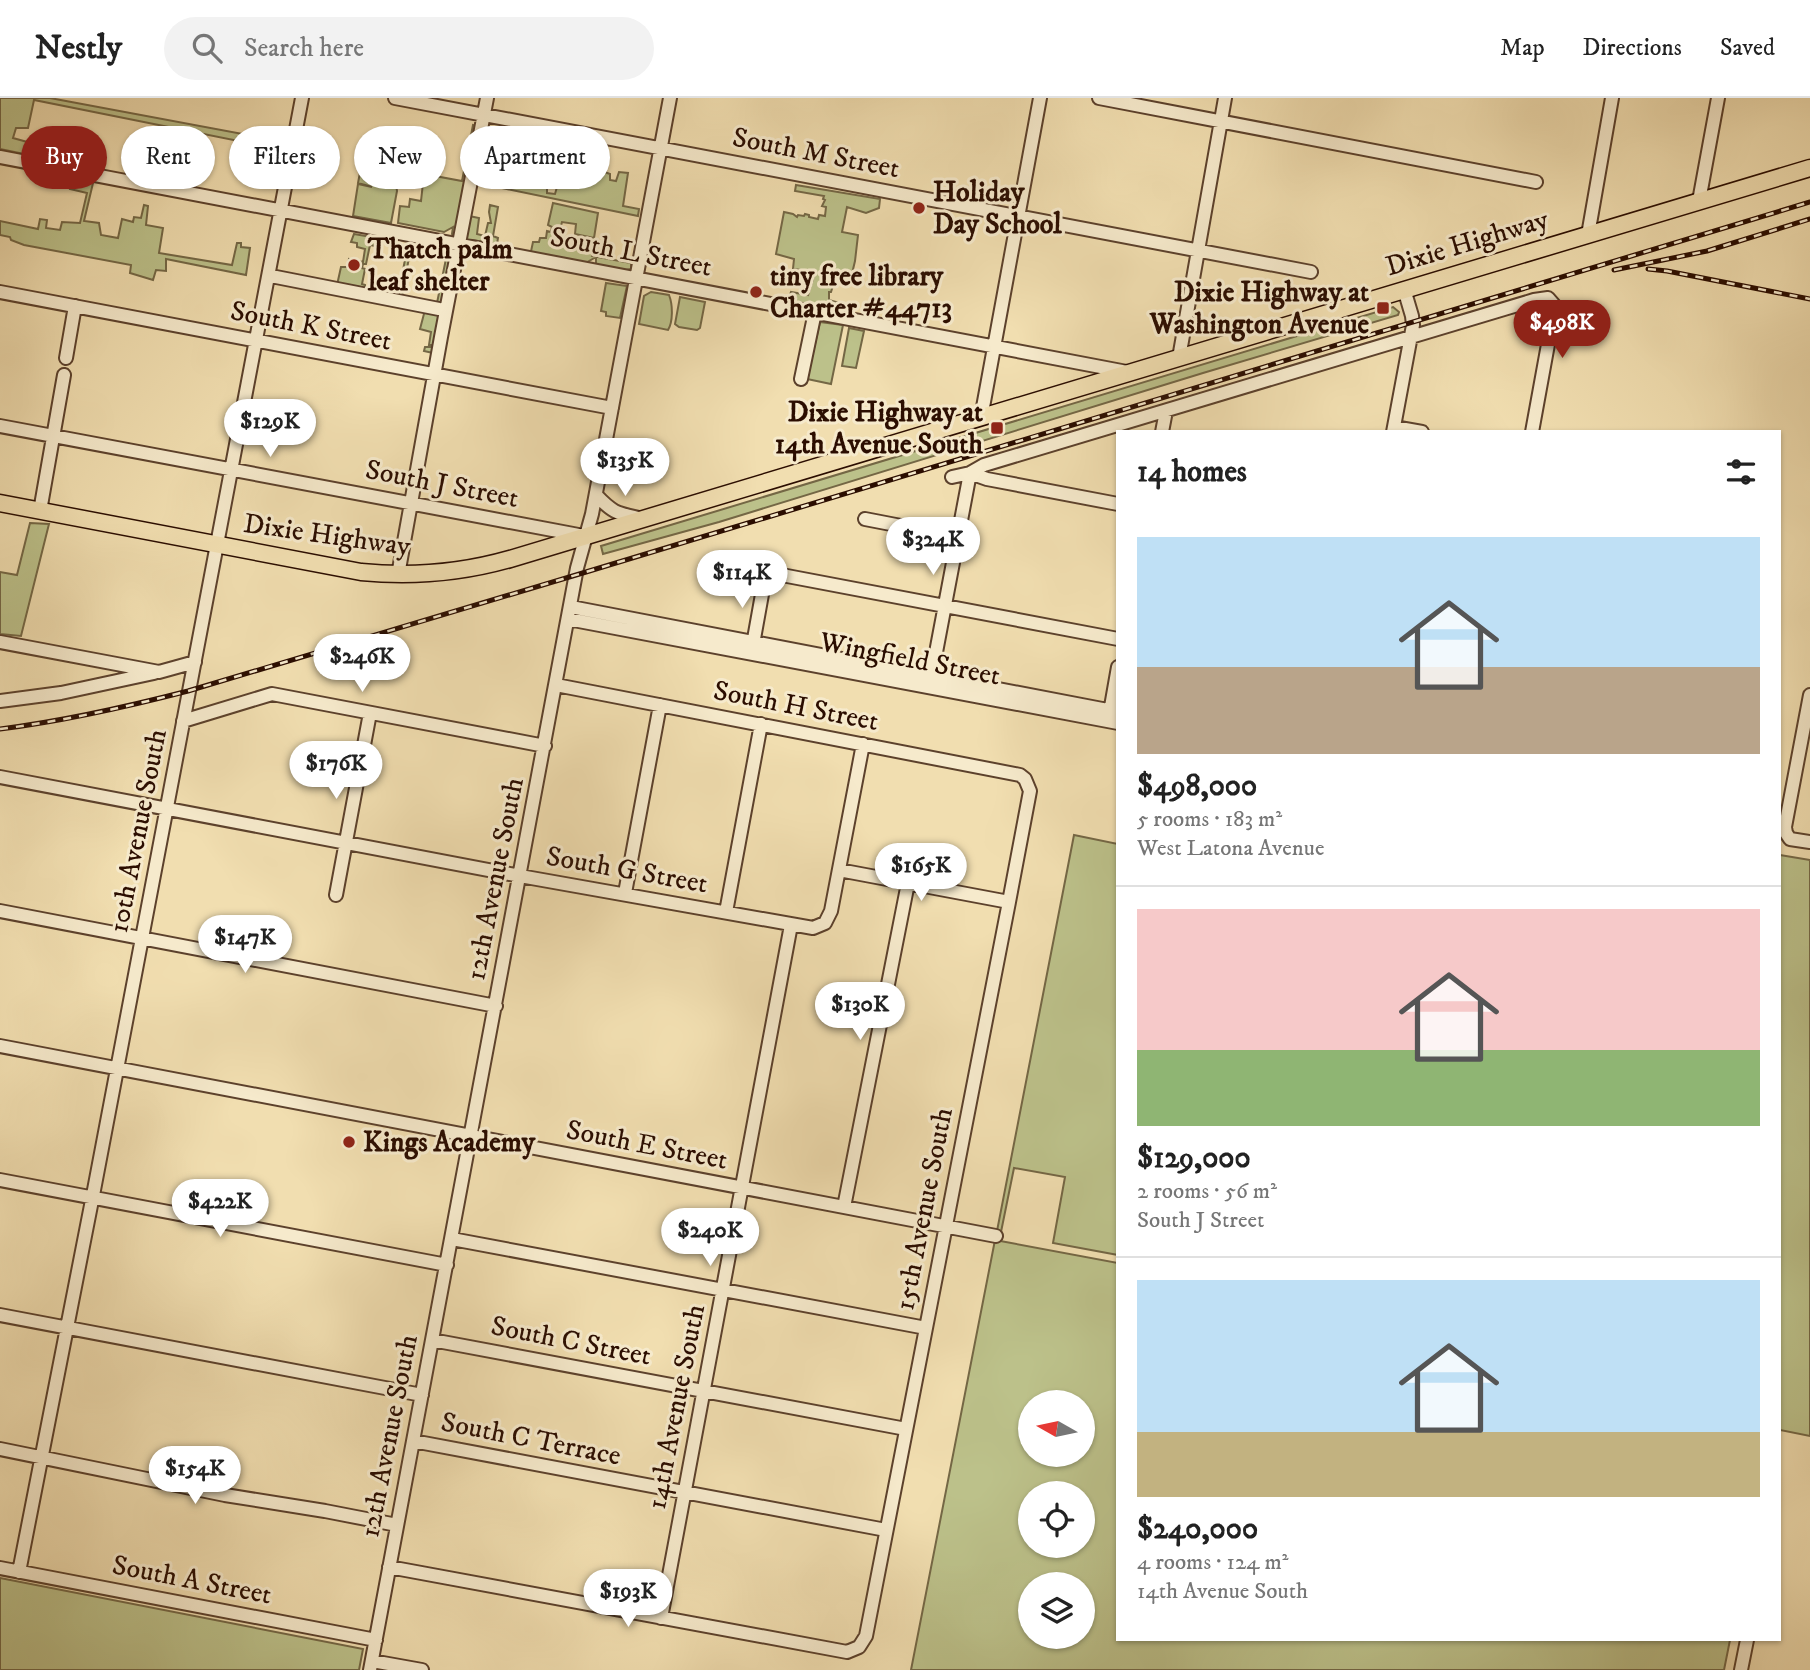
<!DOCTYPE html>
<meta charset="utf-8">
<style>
:root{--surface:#fff;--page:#f2f2f2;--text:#222;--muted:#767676;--line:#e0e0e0;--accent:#8f2418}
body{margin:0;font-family:"IM FELL DW Pica",serif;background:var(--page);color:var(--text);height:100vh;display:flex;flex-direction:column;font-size:26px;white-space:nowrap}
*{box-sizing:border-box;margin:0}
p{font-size:23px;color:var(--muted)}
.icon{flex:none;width:38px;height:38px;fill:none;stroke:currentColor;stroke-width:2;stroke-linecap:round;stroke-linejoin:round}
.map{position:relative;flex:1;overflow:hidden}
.sheet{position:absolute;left:1116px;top:332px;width:665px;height:1211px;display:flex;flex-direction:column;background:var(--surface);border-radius:0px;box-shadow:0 2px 5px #0004}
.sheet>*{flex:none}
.banner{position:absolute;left:21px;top:28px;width:665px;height:63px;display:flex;gap:14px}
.needle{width:46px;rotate:279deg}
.controls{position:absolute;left:1018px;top:1292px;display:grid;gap:14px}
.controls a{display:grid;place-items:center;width:77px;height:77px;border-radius:50%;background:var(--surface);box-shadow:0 2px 5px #0004;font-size:35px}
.price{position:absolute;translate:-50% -60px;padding:0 16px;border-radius:24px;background:#fff;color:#222;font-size:23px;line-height:46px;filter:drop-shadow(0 2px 4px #0008)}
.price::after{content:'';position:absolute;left:50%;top:42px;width:21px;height:16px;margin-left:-10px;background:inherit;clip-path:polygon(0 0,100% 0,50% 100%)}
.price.on{background:var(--accent);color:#fff}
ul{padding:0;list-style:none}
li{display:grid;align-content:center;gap:14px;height:371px;padding:0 21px}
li+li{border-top:2px solid var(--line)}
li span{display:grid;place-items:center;height:217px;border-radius:0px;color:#555}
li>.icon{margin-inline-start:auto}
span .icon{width:126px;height:126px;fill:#fffc;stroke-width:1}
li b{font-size:30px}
h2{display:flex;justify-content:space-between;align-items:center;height:84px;padding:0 21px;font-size:30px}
.chip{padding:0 24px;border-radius:32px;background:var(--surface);box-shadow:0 2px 5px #0004;font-size:24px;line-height:63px}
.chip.on{background:var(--accent);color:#fff}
header{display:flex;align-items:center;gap:42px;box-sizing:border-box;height:98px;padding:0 35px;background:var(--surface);border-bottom:2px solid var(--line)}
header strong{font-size:33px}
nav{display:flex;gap:38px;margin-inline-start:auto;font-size:24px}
.search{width:490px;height:63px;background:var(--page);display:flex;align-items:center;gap:18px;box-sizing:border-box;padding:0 24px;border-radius:38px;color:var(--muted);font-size:26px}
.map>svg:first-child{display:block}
</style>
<header>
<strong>Nestly</strong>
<div class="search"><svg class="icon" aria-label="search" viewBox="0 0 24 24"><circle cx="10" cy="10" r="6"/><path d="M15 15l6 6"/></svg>Search here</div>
<nav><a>Map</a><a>Directions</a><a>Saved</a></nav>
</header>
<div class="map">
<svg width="1810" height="1572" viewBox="0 0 1810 1572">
<rect width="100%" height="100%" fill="#f1deb0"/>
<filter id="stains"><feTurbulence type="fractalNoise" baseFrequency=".00286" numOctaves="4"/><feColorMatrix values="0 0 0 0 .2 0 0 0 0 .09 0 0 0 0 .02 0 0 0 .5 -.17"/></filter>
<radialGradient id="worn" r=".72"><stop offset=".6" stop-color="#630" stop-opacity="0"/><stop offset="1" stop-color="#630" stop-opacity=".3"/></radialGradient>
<path fill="#bcc18a" stroke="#746745" stroke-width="2" fill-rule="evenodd" d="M0 0H50L286 44 284 52 34 2 28 30H16L13 40 31 45 29 57 0 51Z
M473 27 477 28 458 137 452 136 453 129 444 134 398 125 400 108 409 109 410 101 421 103 424 76 462 83Z
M517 32 530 35 528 55 531 57 528 73 537 74 540 63H544L546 53 544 51H540V47L534 46 535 35 552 39 544 88 547 89V95L555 96 559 82 551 68 556 40 571 41 569 55 574 56 573 65 576 66 575 71 586 73V70L595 71 594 79 600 80 602 73 610 76V82L616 83 619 74 628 75 623 108 639 111 638 118 497 89 499 77 505 78 506 72 502 71 507 39 513 40 509 64 519 66 524 44 514 42Z
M362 64 380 68 379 76 382 68H387L386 77 395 80 397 93 391 125 353 118 358 86 372 89 358 85Z
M72 82 93 85 84 123 99 125 101 137 118 140 122 121 133 124 134 119 141 120 144 107 148 108 146 127 163 130 159 155 232 167 237 145H241V149L250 150 246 177 166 161V173L156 172 153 182 130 175 131 167 24 147 11 142 10 139 0 137V123L38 131 40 121 47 122 46 130 60 132 62 124 80 125 87 95 70 91Z
M796 87 880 101 879 110 866 115 847 109 842 134 858 137 855 163 850 184 835 181 831 194H829V202L846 207 845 212 788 203 791 194 808 197 814 178 808 175V173L793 171 794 161 776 156 784 114 793 116 797 119 798 117 804 118 805 116 809 117V119L818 121 819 117 825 118 826 109 822 108 825 102 823 101 824 98 795 93Z
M553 105 598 115 594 140 575 136 576 126 562 124 559 135H557L556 146 593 154 592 158 631 165V171L626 172 596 167V159L584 166 530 158 533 144H539L540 140H546L547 133 551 134 552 129 548 127Z
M490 107 498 109 493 138 498 140 497 146 466 141 469 118 479 120 477 136 485 138 488 125H491L489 114Z
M354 136 383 141 381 149 370 147 366 166H363L362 170 365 171 362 186 365 187V191L371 192 374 185 379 186 378 196 398 200 408 145 430 149 429 157 410 154 402 198 437 205 448 151 452 154 433 255 424 253 425 249H431V247H429L431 234 420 231 425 212 337 187 341 169H348L349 161 363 164 365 151 357 149V145L351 144Z
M606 185 627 188 620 220 606 218V214L601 213Z
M651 194 669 197C673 207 673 224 668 232L639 226 644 198Z
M680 199 705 204 700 230 697 232 679 229 675 226Z
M1393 209 1399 214 1398 217 1203 275 719 424 603 456 601 448Z
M820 224 843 227 831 286 807 281Z
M849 230 864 233 856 270 842 268Z
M30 425 49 426 21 538 0 536V474L17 477Z
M1074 737 1118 746V1157L1053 1145 1065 1079 1014 1070 1001 1134 997 1133Z
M1780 757 1810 762V1338L1780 1332Z
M995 1142 1118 1165V1542H1730L1724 1572H911ZM1031 1304H1083V1356H1031ZM1031 1395H1083V1447H1031ZM1031 1486H1083V1538H1031Z
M0 1480 363 1551 359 1572H0Z"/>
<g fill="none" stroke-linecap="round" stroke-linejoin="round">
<defs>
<path id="minor" d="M395 0 1311 174
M1099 0 1536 84
M0 59 1127 274
M1699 103 1718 0
M1588 137 1612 0
M276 179 439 211
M0 194 612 310
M66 260 75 208
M1179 260 1225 0
M801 281 815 214
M981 320 1040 0
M0 328 584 438
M1394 329 1422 334
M1162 334 1166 313
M1393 334 1413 227 1412 218 1404 191
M952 379 970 375 984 367 1534 202 1548 200 1555 208 1532 334
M596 397C614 416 617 415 643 421
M40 413 64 277
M865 421 958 439
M398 477 441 239 487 0
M571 509 1118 614
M568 521 1118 625
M0 544 159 574 195 564
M752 552 766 474 1118 541
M930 586 970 375 987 381 1118 406
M1810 597 1785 729 1786 735 1790 741 1810 744
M0 603 61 595 154 575
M1109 620 1118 569
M183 623 272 596 545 648
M0 679 520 778 813 830 825 825 831 813 863 646
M839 772 1009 804
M625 795 660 607
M336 797 370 615
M0 813 496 908
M726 814 761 626
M0 948 996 1138
M0 1082 447 1167
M844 1109 908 785
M452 1141 926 1230
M0 1217 422 1297
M432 1242 906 1331
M413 1343 886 1432
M0 1351 225 1397 325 1413 397 1427
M389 1469 847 1554 859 1549 866 1538 1009 804 1030 693 1025 681 1020 677 556 587
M0 1470 376 1542
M19 1474 94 1092 302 0
M661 1520 791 827
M372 1563 422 1572
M370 1572 577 470 592 416 670 0
M1741 1572 1747 1542"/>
<path id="major" d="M0 405 361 474C412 479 461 475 510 461L1810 70"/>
</defs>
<use href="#minor" stroke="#5c412c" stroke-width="16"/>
<use href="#major" stroke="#2b0d00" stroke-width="19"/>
<use href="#minor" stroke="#f6eacc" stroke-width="12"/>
<use href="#major" stroke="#f1deb0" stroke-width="16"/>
<defs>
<path id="rail" d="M1648 171 1667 173 1810 201
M1614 172 1707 153 1810 121
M0 631C64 623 126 609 188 593L586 474 1810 104"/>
</defs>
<use href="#rail" stroke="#2b0d00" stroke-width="5"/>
<use href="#rail" stroke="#f6eacc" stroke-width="2.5" stroke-dasharray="8" stroke-linecap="butt"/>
</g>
<g fill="#8f2418" stroke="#f6eacc" stroke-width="2.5">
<circle cx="919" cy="110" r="7"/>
<circle cx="354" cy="167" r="7"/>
<circle cx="756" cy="194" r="7"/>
<rect x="1376" y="203" width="14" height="14" rx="3.5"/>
<rect x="990" y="323" width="14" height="14" rx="3.5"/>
<circle cx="349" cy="1044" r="7"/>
</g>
<g text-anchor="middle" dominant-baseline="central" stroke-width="6" stroke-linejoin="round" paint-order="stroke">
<g font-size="28" fill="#2b0d00" stroke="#f6eacc">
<text transform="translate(816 55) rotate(11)">South M Street</text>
<text transform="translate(1467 145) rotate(-17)">Dixie Highway</text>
<text transform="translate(631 154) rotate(11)">South L Street</text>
<text transform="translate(311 228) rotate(11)">South K Street</text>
<text transform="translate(442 386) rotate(11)">South J Street</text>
<text transform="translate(327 437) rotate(8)">Dixie Highway</text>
<text transform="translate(910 561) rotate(11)">Wingfield Street</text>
<text transform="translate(796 608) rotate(11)">South H Street</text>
<text transform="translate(138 733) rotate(-79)">10th Avenue South</text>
<text transform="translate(627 772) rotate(10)">South G Street</text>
<text transform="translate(495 781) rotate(-79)">12th Avenue South</text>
<text transform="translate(647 1047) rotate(11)">South E Street</text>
<text transform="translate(924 1111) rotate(-79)">15th Avenue South</text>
<text transform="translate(571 1243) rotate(11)">South C Street</text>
<text transform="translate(676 1309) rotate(-79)">14th Avenue South</text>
<text transform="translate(389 1338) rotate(-79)">12th Avenue South</text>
<text transform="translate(531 1341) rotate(11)">South C Terrace</text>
<text transform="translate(192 1482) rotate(11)">South A Street</text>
</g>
<g font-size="28" font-weight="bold" fill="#2b0d00" stroke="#f6eacc" text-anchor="start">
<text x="933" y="94">Holiday<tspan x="933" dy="32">Day School</tspan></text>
<text x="368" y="151">Thatch palm<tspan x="368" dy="32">leaf shelter</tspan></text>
<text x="770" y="178">tiny free library<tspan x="770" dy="32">Charter #44713</tspan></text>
<text x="1369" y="194" text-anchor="end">Dixie Highway at<tspan x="1369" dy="32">Washington Avenue</tspan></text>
<text x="983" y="314" text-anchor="end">Dixie Highway at<tspan x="983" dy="32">14th Avenue South</tspan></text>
<text x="363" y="1044">Kings Academy</text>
</g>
</g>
<rect width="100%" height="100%" filter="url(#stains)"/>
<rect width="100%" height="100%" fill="url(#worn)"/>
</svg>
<div class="controls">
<a><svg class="needle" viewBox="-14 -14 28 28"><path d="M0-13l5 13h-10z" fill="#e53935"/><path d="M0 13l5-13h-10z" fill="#767676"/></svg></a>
<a><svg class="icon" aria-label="locate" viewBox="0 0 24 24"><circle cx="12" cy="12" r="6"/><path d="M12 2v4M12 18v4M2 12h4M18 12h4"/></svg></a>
<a><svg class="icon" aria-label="layers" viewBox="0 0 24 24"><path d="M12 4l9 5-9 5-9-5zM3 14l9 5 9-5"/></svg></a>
</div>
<b class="price on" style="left:1562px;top:262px">$498K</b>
<b class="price" style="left:270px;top:361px">$129K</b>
<b class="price" style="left:625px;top:400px">$135K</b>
<b class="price" style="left:933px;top:479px">$324K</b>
<b class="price" style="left:742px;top:512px">$114K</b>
<b class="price" style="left:362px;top:596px">$246K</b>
<b class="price" style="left:336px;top:703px">$176K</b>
<b class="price" style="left:921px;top:805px">$165K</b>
<b class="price" style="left:245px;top:877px">$147K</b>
<b class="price" style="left:860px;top:944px">$130K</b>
<b class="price" style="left:220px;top:1141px">$422K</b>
<b class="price" style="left:710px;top:1170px">$240K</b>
<b class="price" style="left:195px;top:1408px">$154K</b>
<b class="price" style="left:628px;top:1531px">$193K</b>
<div class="banner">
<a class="chip on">Buy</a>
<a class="chip">Rent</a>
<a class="chip">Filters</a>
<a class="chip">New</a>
<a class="chip">Apartment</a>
</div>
<section class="sheet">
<h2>14 homes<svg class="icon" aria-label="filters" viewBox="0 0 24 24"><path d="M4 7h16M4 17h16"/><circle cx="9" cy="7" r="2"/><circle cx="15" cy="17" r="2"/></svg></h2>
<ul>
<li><span style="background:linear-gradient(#bfe0f5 60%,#b9a48a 0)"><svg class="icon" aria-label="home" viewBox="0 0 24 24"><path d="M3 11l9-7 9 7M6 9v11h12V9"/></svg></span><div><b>$498,000</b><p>5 rooms · 183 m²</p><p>West Latona Avenue</p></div></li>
<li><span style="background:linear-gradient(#f6c9c9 65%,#8fb573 0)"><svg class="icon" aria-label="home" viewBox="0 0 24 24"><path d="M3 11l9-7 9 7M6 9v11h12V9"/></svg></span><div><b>$129,000</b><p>2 rooms · 56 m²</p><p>South J Street</p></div></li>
<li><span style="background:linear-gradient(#bfe0f5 70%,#c2b280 0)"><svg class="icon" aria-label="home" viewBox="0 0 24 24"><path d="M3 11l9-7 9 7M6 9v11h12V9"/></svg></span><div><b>$240,000</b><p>4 rooms · 124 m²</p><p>14th Avenue South</p></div></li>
</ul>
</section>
</div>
